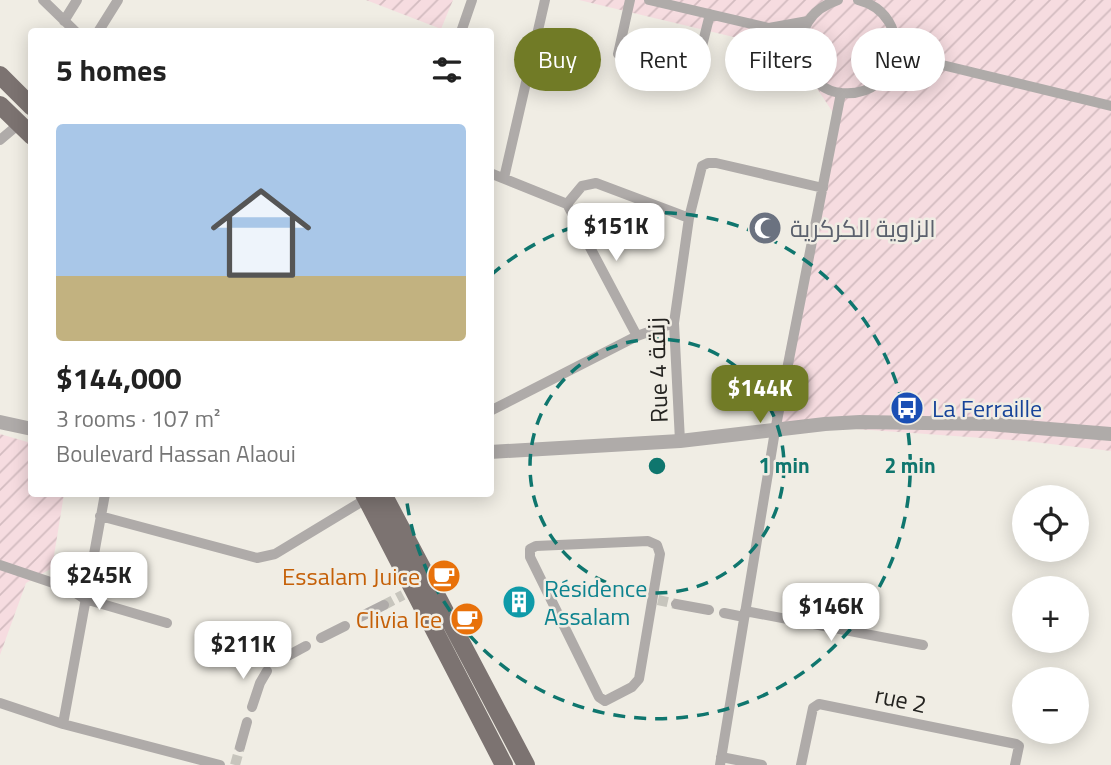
<!DOCTYPE html>
<meta charset="utf-8">
<style>
:root{--surface:#fff;--page:#f2f2f2;--text:#222;--muted:#767676;--line:#e0e0e0;--accent:#717b26}
body{margin:0;font-family:"Titillium Web",Cairo,sans-serif;background:var(--page);color:var(--text);height:100vh;display:flex;flex-direction:column;font-size:26px;white-space:nowrap}
*{box-sizing:border-box;margin:0}
p{font-size:23px;color:var(--muted)}
.icon{flex:none;width:38px;height:38px;fill:none;stroke:currentColor;stroke-width:2;stroke-linecap:round;stroke-linejoin:round}
.map{position:relative;flex:1;overflow:hidden}
.drawer{position:absolute;left:28px;top:28px;width:466px;height:469px;display:flex;flex-direction:column;background:var(--surface);border-radius:7px;box-shadow:0 4px 18px #0003}
.drawer>*{flex:none}
.hud{position:absolute;left:514px;top:28px;width:490px;height:63px;display:flex;gap:14px}
.controls{position:absolute;left:1012px;top:485px;display:grid;gap:14px}
.controls a{display:grid;place-items:center;width:77px;height:77px;border-radius:50%;background:var(--surface);box-shadow:0 4px 18px #0003;font-size:35px}
.price{position:absolute;translate:-50% -60px;padding:0 16px;border-radius:14px;background:#fff;color:#222;font-size:23px;line-height:46px;filter:drop-shadow(0 2px 4px #0008)}
.price::after{content:'';position:absolute;left:50%;top:42px;width:21px;height:16px;margin-left:-10px;background:inherit;clip-path:polygon(0 0,100% 0,50% 100%)}
.price.on{background:var(--accent);color:#fff}
ul{padding:0;list-style:none}
li{display:grid;align-content:center;gap:14px;height:371px;padding:0 28px}
li+li{border-top:2px solid var(--line)}
li span{display:grid;place-items:center;height:217px;border-radius:7px;color:#555}
li>.icon{margin-inline-start:auto}
span .icon{width:126px;height:126px;fill:#fffc;stroke-width:1}
li b{font-size:30px}
h2{display:flex;justify-content:space-between;align-items:center;height:84px;padding:0 28px;font-size:30px}
.tag{padding:0 24px;border-radius:32px;background:var(--surface);box-shadow:0 4px 18px #0003;font-size:24px;line-height:63px}
.tag.on{background:var(--accent);color:#fff}
.map>svg:first-child{display:block}
</style>
<div class="map">
<svg width="1111" height="765" viewBox="0 0 1111 765">
<defs>
<pattern id="industrial-furrows" width="10" height="10" patternUnits="userSpaceOnUse" patternTransform="scale(1.75)"><rect width="10" height="10" fill="#f6dce0"/><path d="M-1 1l2-2M0 10L10 0M9 11l2-2" fill="none" stroke="#d3bcc0"/></pattern>
</defs>
<rect width="100%" height="100%" fill="#f0ede4"/>
<path fill="url(#industrial-furrows)" d="M366 0H453L441 29Z
M579 0H1111V451L1025 441 771 423 834 114 792 51Z
M0 434 31 443 32 494H64L52 568 26 583 0 655Z"/>
<g fill="none" stroke-linecap="round" stroke-linejoin="round">
<path stroke="#c7c5bd" stroke-width="10" stroke-dasharray="10 5" stroke-linecap="butt" d="M658 600 676 604
M384 605 403 595
M235 765 240 747"/>
<path stroke="#afaba9" stroke-width="10" d="M43 0 76 32
M630 0 618 54 695 74 710 14
M649 0 769 28 802 50
M838 0C826 4 815 10 808 22 792 49 808 90 841 93 902 99 917 15 858 0
M64 21 77 0
M769 28 808 21
M98 32 118 0
M461 32 472 0
M895 35 934 63
M891 69 934 63 1111 106
M0 140 19 124
M490 173 567 204
M504 178 545 0
M567 204 637 336
M567 204 582 186 596 183 689 218
M490 411 637 336 674 323
M680 441 674 323 689 218 702 166 708 163H716L823 188
M100 516 257 558 275 554 366 499
M648 541 657 545 660 554 639 679 632 687 605 701 599 697 530 557V549L536 546Z
M0 565 68 588 85 599 167 623
M676 604 709 610
M745 611 923 645
M724 613 744 617
M360 617 384 605
M321 638 345 626
M280 660 306 646
M0 703 63 724 220 765
M252 707 260 683 267 671
M63 724 105 494
M240 747 247 722
M721 757 762 765
M720 765 775 431 841 93
M801 765 813 708 819 704 1016 744 1019 746 1015 765"/>
<path stroke="#afaba9" stroke-width="14" d="M0 422 32 429
M490 452 680 441 825 424 860 422 989 424 1111 434"/>
<path stroke="#7c7371" stroke-width="18" d="M0 75 32 107
M0 105 32 136
M364 494 504 765
M383 494 526 765"/>
</g>
<g fill="none" stroke="#0f766e" stroke-width="3.5" stroke-dasharray="12 9">
<circle cx="657" cy="466" r="127"/>
<path d="M491 275A253 253 0 1 1 406 495"/>
</g>
<defs>
<symbol id="mosque-disc" viewBox="-11 -11 22 22"><circle r="9.5" fill="#6b7280" stroke="#f0ede4"/><path d="M3.5-4.9A6 6 0 1 0 3.5 4.9A5 5 0 1 1 3.5-4.9Z" fill="#fff"/></symbol>
<symbol id="bus-disc" viewBox="-11 -11 22 22"><circle r="9.5" fill="#1a4fb4" stroke="#f0ede4"/><path d="M-5-6H5V4H4V6H2V4H-2V6H-4V4H-5ZM-3.5-4V0h7V-4ZM-3.5 1.2v1.5H-2V1.2ZM2 1.2v1.5H3.5V1.2Z" fill="#fff"/></symbol>
<symbol id="cafe-disc" viewBox="-11 -11 22 22"><circle r="9.5" fill="#e8710a" stroke="#f0ede4"/><path d="M-5.5-4.5H6V0H3Q3 3.5 0 3.5H-2.5Q-5.5 3.5-5.5 0ZM3-3.2v2h1.7v-2ZM-6 4.5H4V6H-6Z" fill="#fff"/></symbol>
<symbol id="building-disc" viewBox="-11 -11 22 22"><circle r="9.5" fill="#0f9aa8" stroke="#f0ede4"/><path d="M-4-6H4V6H1V3H-1V6H-4ZM-2.5-4.3h1.7v1.8h-1.7ZM.8-4.3h1.7v1.8H.8ZM-2.5-1h1.7V.8h-1.7ZM.8-1h1.7V.8H.8Z" fill="#fff"/></symbol>
</defs>
<g fill-rule="evenodd">
<use href="#mosque-disc" x="746" y="209" width="38" height="38"/>
<use href="#bus-disc" x="888" y="389" width="38" height="38"/>
<use href="#cafe-disc" x="425" y="557" width="38" height="38"/>
<use href="#building-disc" x="500" y="583" width="38" height="38"/>
<use href="#cafe-disc" x="448" y="600" width="38" height="38"/>
</g>
<g text-anchor="middle" dominant-baseline="central" stroke-width="5" stroke-linejoin="round" paint-order="stroke">
<g font-size="24" fill="#5b616d" stroke="#f0ede4" text-anchor="start">
<text x="790" y="228">الزاوية الكركرية</text>
</g>
<g font-size="24" fill="#242320" stroke="#f0ede4">
<text transform="translate(657 370) rotate(-92)">Rue 4 زنقة</text>
<text transform="translate(901 699) rotate(12)">rue 2</text>
</g>
<g font-size="24" fill="#164399" stroke="#f0ede4" text-anchor="start">
<text x="932" y="408">La Ferraille</text>
</g>
<g font-size="24" fill="#c56008" stroke="#f0ede4" text-anchor="end">
<text x="420" y="576">Essalam Juice</text>
<text x="442" y="619">Clivia Ice</text>
</g>
<g font-size="24" fill="#0d838f" stroke="#f0ede4" text-anchor="start">
<text x="544" y="588">Résidence<tspan x="544" dy="28">Assalam</tspan></text>
</g>
</g>
<circle cx="657" cy="466" r="10" fill="#0f766e" stroke="#f0ede4" stroke-width="3.5"/>
<g font-size="21" text-anchor="middle" font-weight="bold" fill="#0f766e" stroke="#f0ede4" stroke-width="5" stroke-linejoin="round" paint-order="stroke">
<text x="784" y="473">1 min</text>
<text x="910" y="473">2 min</text>
</g>
</svg>
<div class="controls">
<a><svg class="icon" aria-label="locate" viewBox="0 0 24 24"><circle cx="12" cy="12" r="6"/><path d="M12 2v4M12 18v4M2 12h4M18 12h4"/></svg></a>
<a>+</a>
<a>−</a>
</div>
<b class="price" style="left:616px;top:263px">$151K</b>
<b class="price on" style="left:760px;top:425px">$144K</b>
<b class="price" style="left:99px;top:612px">$245K</b>
<b class="price" style="left:831px;top:643px">$146K</b>
<b class="price" style="left:243px;top:681px">$211K</b>
<div class="hud">
<a class="tag on">Buy</a>
<a class="tag">Rent</a>
<a class="tag">Filters</a>
<a class="tag">New</a>
</div>
<section class="drawer">
<h2>5 homes<svg class="icon" aria-label="filters" viewBox="0 0 24 24"><path d="M4 7h16M4 17h16"/><circle cx="9" cy="7" r="2"/><circle cx="15" cy="17" r="2"/></svg></h2>
<ul>
<li><span style="background:linear-gradient(#a9c7e8 70%,#c2b280 0)"><svg class="icon" aria-label="home" viewBox="0 0 24 24"><path d="M3 11l9-7 9 7M6 9v11h12V9"/></svg></span><div><b>$144,000</b><p>3 rooms · 107 m²</p><p>Boulevard Hassan Alaoui</p></div></li>
</ul>
</section>
</div>
